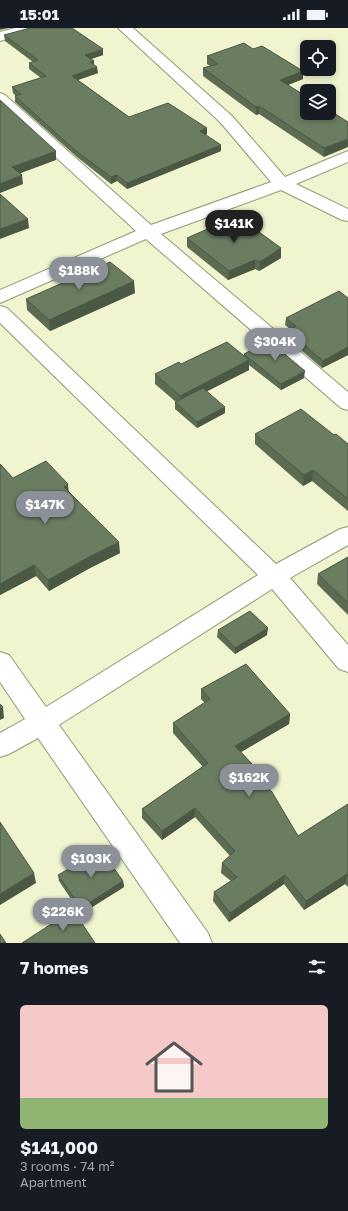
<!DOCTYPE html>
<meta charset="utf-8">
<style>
:root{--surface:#171b24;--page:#20242c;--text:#f1f3f6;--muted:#9ea1a6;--line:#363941;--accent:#8c9099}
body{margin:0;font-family:"Golos Text",sans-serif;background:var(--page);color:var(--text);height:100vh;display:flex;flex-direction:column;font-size:15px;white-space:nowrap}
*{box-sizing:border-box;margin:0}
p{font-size:13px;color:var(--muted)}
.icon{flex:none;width:22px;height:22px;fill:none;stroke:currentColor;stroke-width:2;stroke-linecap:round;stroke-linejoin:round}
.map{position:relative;height:915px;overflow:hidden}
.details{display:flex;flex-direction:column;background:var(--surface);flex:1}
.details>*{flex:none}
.buttons{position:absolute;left:300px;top:12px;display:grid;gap:8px}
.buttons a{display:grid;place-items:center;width:36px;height:36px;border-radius:6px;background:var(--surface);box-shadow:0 2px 6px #0003;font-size:20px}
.price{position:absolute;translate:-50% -34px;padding:0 9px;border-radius:14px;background:var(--accent);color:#fff;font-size:13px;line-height:26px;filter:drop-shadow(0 1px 2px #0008)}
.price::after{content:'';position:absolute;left:50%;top:24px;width:12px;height:9px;margin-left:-6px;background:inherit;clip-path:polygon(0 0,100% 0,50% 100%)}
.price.on{background:#222;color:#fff}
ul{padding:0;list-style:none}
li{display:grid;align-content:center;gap:8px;height:212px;padding:0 20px}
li+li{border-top:1px solid var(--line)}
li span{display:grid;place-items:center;height:124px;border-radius:6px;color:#555}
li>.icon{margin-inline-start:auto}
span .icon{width:72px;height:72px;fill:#fffc;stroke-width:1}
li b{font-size:17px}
h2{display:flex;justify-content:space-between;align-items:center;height:48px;padding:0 20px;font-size:17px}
.status{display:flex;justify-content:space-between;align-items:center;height:28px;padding:0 20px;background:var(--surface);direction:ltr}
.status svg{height:11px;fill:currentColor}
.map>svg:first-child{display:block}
</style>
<div class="status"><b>15:01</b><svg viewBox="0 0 49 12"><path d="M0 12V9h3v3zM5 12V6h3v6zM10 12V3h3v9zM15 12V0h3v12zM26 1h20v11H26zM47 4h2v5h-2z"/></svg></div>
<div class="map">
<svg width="348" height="915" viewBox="0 0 348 915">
<rect width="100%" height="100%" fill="#f0f5d0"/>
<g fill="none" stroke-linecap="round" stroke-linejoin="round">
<defs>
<path id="minor" d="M15 0H37L35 3 0 13V4Z
M118 0H133L232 88 285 149 348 123V134L296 156 348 181V193L342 192 281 162 161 206 348 364V382L341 380 146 211 0 275V262L136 203 0 78V65L5 67 151 197 271 154 220 94Z
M0 278 7 280 276 536 340 501 348 499V517L290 550 348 617V644L339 641 272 561 59 697 208 905 212 915H180L38 710 9 726 0 729V705L25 691 0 654V624L9 627 46 679 258 547 0 295Z"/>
</defs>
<use href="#minor" stroke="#949876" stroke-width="2"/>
<use href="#minor" fill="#fff" fill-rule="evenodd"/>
</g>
<path fill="#5b6c53" d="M4 7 103 27 91 31 94 33V37L98 45 78 52 129 89 207 100V106L206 107 221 123 127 161 117 153 111 156 77 129 15 74V68H16L13 65 12 59 41 50 29 41V35L33 34 5 13Z
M207 28 303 51 288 57 329 85 324 129 259 86 256 87 203 48V40L210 38 207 36Z
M187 210 281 220V230L259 243 255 241 228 252 187 219Z
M135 265 50 303 27 282 26 271Z
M348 270V327L322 340 287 310 288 303 290 301 285 297 286 290Z
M244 326 304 350 281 362 249 337V342L207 363 225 385 197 400 175 381V374H176L155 356V346L181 336 244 328Z
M255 406 334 407 348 416V483L312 453 303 458 255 416Z
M0 436 13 450 69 464 120 525 90 540 49 563 36 548 0 567Z
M348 529V587L317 556 318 546Z
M218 602 267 607 235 626 217 609Z
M201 661 290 686 289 696 241 724 254 738V745L298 808 348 776V859L345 856 304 882 284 856 229 894 213 873 214 864 231 853 221 845 222 835 230 828 195 789 162 812 142 790V781L203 739 173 705V695L205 675 201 671Z
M58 847 123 853 124 859 81 886 59 853Z"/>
<path fill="#4a5844" d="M0 0H9L0 2Z
M103 21V27L85 33V27Z
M94 33V38L90 34Z
M97 39 98 45 72 54V48Z
M303 43V51L280 60V52Z
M259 78V86L256 87V79Z
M207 100V106L200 109V103Z
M348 111V119L324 129V120Z
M221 117V123L127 161V155Z
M56 123V132L13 148 12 139Z
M22 147 23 156 0 165V156Z
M117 147V153L111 156V149Z
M28 191 29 200 0 211V201Z
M281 220V230L259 243 260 234Z
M255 232V241L228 252 229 243Z
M134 253 135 265 50 303 49 292Z
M348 319V327L322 340 323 333Z
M249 332V342L180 377V368Z
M305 343 304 350 281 362V356Z
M225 379V385L197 400V394Z
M313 442 312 453 303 458 304 447Z
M68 456 69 467 64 459Z
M119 514 120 525 90 540 49 563 48 552 89 529Z
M34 537 36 548 0 567V556Z
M268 600 267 607 235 626V620Z
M3 679 4 690 0 692V681Z
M290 686 289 696 234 728 235 718Z
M254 738 253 748 250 741Z
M195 780V789L162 812V803Z
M34 845 36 855 0 877V866Z
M347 846 345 856 304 882 306 873Z
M285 847 284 856 229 894 230 885Z
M123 853 124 859 81 886V880Z"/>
<path fill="#6a7d61" stroke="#4a5844" d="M30 0H72L103 21 85 27 94 33 90 34 97 39 72 48 129 89 168 75 207 100 200 103 221 117 127 155 117 147 111 149 76 123 15 68 21 66 12 59 46 48 29 35 38 32 4 7Z
M244 15 253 21 262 18 303 43 280 52 307 69V85H329V82L348 94V111L324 120 259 78 256 79 203 40 218 36 207 28Z
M0 72 56 123 12 139 22 147 0 156Z
M0 166 28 191 0 201Z
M237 188 281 220 260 234 255 232 229 243 187 210Z
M110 234 134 253 49 292 26 271Z
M339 263 348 270V319L323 333 288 303 296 298 286 290Z
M269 313 305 343 281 356 244 326Z
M227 314 249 332 180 368 155 346 179 334 181 336Z
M203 360 225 379 197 394 175 374Z
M301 381 334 407 336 406 348 416V471L313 442 304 447 255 406Z
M46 433 68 456 64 459 119 514 89 529 48 552 34 537 0 556V436L13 450Z
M348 529V575L318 546Z
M250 583 268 600 235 620 218 602Z
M246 636 290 686 235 718 254 738 250 741 272 764 298 808 348 776V848L347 846 306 873 285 847 230 885 214 864 237 849 222 835 235 823 195 780 162 803 142 781 208 735 173 695 210 671 201 661Z
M0 676 3 679 0 681Z
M0 794 34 845 0 866Z
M101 822 123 853 81 880 58 847Z
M73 882 95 915H22Z
M0 906 6 915H0Z"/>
</svg>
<div class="buttons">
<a><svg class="icon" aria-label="locate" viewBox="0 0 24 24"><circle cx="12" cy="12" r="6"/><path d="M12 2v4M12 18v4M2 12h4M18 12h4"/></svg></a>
<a><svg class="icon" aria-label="layers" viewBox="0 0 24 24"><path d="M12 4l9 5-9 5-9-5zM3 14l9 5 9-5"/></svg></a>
</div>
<b class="price on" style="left:234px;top:216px">$141K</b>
<b class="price" style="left:79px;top:263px">$188K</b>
<b class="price" style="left:275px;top:334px">$304K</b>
<b class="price" style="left:45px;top:497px">$147K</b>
<b class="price" style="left:249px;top:770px">$162K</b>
<b class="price" style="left:91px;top:851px">$103K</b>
<b class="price" style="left:63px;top:904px">$226K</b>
</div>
<section class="details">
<h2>7 homes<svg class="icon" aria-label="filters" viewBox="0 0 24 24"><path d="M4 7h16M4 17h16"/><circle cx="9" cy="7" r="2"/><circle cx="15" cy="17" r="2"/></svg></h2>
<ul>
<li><span style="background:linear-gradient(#f6c9c9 75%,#8fb573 0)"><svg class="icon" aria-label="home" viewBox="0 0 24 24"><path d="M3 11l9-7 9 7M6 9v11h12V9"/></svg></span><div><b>$141,000</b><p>3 rooms · 74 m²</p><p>Apartment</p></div></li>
</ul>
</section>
